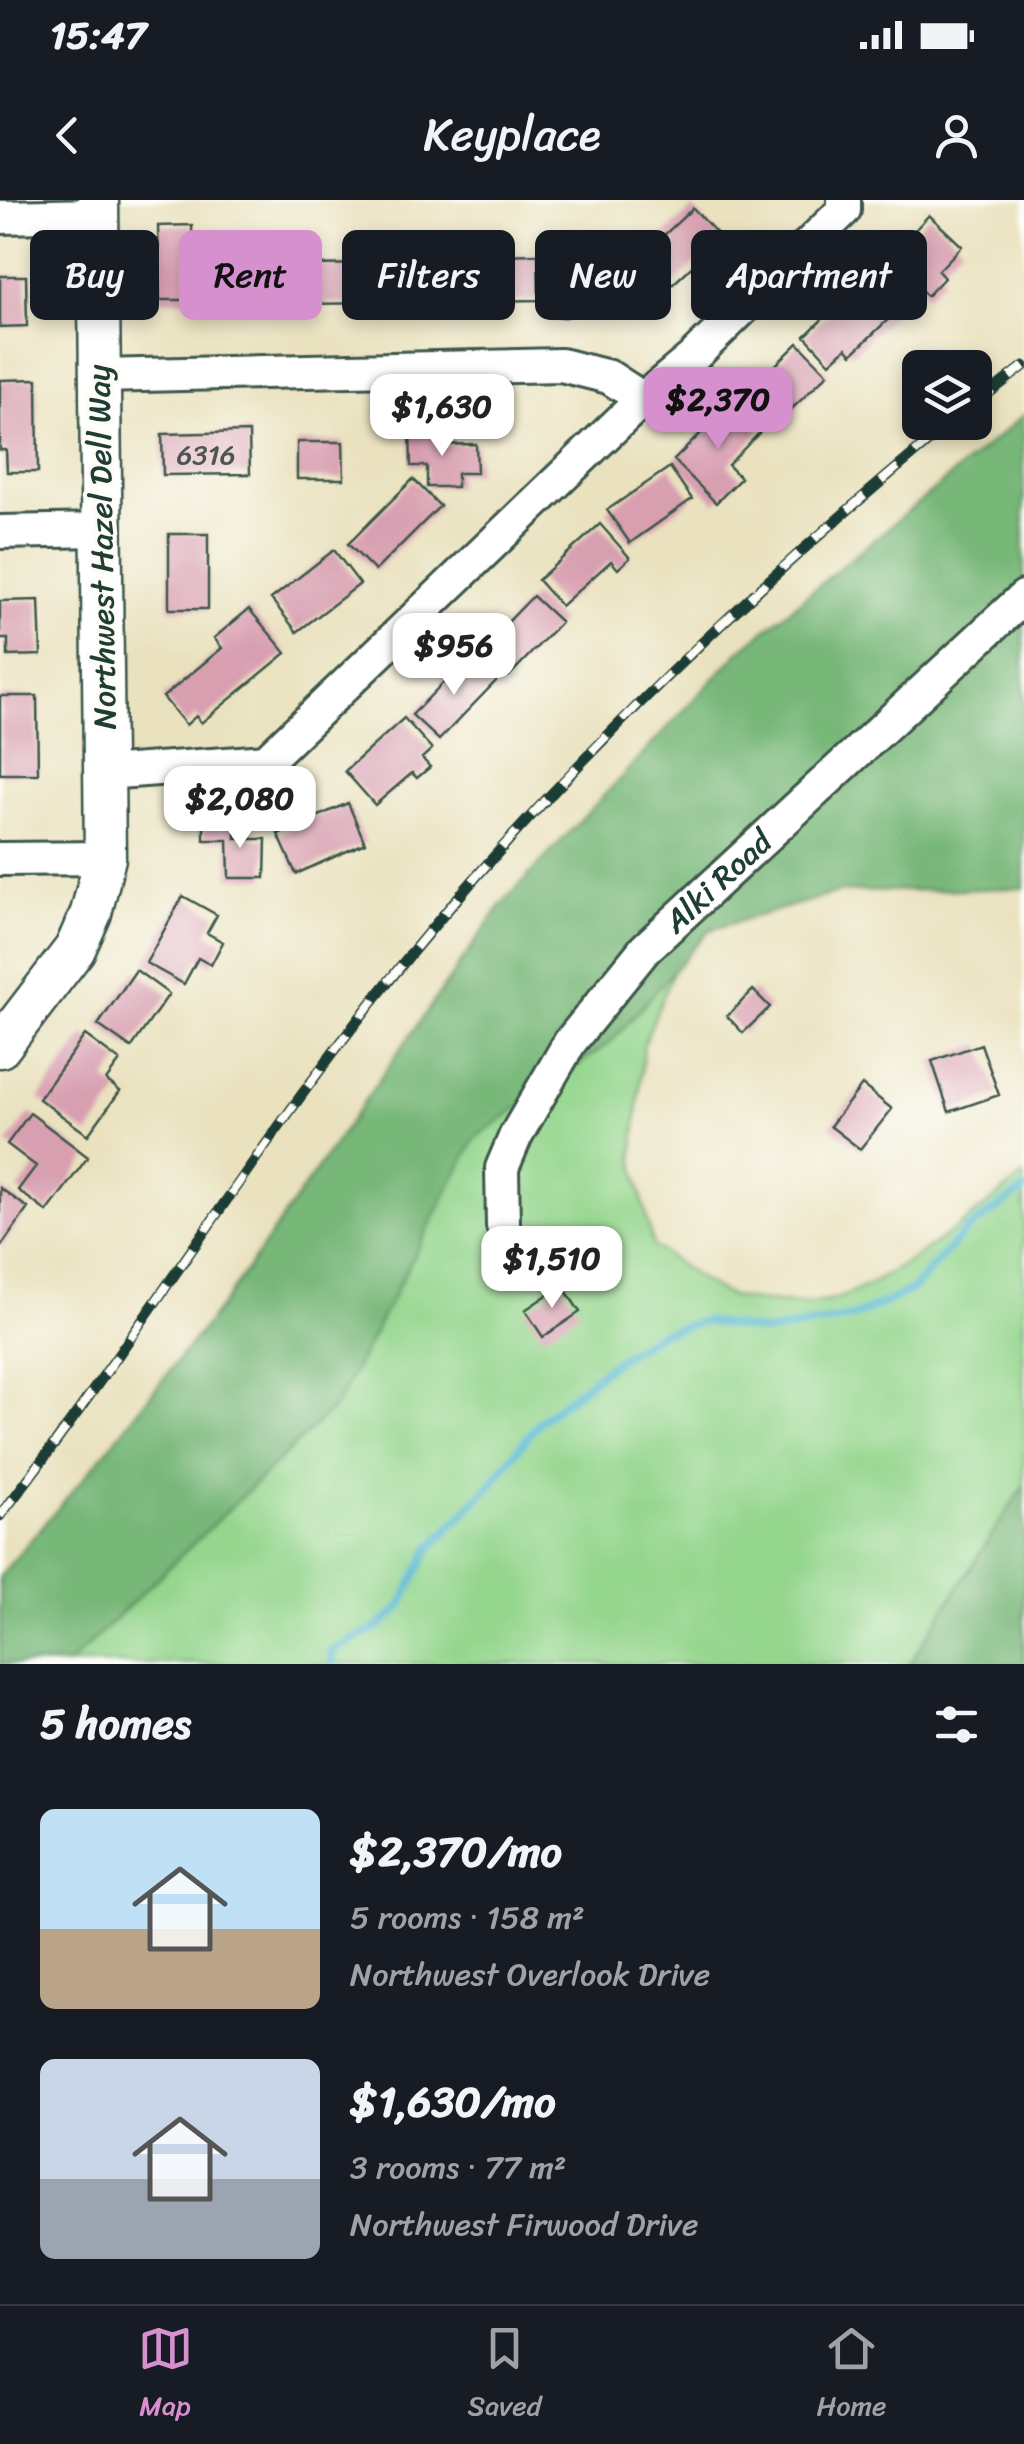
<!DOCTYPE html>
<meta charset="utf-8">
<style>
:root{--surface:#171b24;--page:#20242c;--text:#f1f3f6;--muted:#9ea1a6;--line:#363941;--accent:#d690ce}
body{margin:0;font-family:Sriracha,sans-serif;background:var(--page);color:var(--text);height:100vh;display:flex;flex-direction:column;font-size:38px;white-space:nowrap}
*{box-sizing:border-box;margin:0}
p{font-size:32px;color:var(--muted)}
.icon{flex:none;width:55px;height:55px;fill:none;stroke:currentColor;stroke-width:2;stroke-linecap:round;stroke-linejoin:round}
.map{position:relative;height:1464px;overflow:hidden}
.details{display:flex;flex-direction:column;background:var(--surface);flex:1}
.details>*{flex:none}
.guide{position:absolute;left:30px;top:30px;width:965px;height:90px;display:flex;gap:20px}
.controls{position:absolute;left:902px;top:150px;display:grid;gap:20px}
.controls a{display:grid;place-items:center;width:90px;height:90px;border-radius:15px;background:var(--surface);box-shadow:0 5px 15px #0003;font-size:50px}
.price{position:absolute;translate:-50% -85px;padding:0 22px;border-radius:20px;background:#fff;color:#222;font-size:32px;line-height:65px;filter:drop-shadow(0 2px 5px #0008)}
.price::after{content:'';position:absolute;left:50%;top:60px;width:30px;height:22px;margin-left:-15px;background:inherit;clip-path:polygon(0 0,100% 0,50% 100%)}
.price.active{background:var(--accent);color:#111}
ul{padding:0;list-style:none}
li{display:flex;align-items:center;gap:30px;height:250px;padding:0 40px}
li span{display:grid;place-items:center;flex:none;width:280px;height:200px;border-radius:15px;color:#555}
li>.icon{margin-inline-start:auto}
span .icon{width:120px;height:120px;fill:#fffc;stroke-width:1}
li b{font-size:42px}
h2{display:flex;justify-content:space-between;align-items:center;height:120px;padding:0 40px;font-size:42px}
.chip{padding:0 35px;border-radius:15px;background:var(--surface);box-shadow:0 5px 15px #0003;font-size:35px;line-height:90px}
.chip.active{background:var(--accent);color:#111}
.status{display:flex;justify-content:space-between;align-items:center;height:70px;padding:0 50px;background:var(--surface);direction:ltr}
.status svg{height:28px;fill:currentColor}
header{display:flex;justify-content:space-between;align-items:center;height:130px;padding:0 40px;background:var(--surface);font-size:45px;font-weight:600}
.menu{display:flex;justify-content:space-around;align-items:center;height:140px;border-top:2px solid var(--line);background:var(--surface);font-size:28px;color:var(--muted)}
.menu a{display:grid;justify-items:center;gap:5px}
.menu .active{color:var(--accent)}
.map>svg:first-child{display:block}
</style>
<div class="status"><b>15:47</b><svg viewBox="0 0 49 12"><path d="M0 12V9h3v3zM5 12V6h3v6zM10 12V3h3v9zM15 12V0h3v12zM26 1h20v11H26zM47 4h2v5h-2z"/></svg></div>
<header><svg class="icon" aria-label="back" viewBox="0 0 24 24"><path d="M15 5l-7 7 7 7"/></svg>Keyplace<svg class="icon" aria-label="person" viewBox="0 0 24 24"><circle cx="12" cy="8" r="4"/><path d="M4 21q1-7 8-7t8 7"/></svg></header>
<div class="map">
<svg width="1024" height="1464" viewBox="0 0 1024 1464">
<rect width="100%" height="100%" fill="#fdfcf7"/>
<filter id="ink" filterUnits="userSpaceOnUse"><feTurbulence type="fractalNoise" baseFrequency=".01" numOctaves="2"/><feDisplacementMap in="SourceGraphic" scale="20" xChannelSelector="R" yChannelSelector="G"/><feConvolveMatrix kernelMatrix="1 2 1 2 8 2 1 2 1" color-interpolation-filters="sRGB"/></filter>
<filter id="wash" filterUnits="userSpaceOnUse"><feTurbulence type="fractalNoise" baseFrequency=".0048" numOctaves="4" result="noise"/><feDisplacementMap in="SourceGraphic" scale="40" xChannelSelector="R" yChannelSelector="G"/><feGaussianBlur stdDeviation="2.25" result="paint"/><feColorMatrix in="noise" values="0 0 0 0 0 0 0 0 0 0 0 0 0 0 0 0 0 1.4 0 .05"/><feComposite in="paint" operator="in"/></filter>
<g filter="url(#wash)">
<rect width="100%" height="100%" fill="#eae2bf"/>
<path fill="#94d68d" stroke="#5a8a60" stroke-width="2.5" d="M502 704 673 772 644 843 633 958 653 1046C672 1058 711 1090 731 1096 753 1102 800 1106 823 1102 879 1092 979 1012 1024 975V1464H0V1376L101 1258 227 1098Z"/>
<path fill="#77b778" stroke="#4b7a56" stroke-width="2.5" d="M1024 215V688L840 692 709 730 612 841 475 938 337 1204 69 1464H0V1376L101 1258 227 1098 502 704 740 451Z
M1024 1285V1464H909Z"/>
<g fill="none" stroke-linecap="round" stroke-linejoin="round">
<path stroke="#52b7d0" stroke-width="8" d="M333 1464 331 1451 377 1428 400 1408 429 1349 488 1288 540 1221 618 1159 660 1133 704 1121 767 1132 853 1117 912 1090 966 1030 1024 990"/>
</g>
<g id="blocks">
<path fill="#d89fb1" d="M693 8 722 39 660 96 631 66Z
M929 15 962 46 938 71 944 78 927 96 919 88 908 100 877 71Z
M192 25 194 100H160L158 26Z
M387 49H421V65L447 64V101L388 102Z
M619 52 620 98 566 99 567 117H550L548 54Z
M538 54 539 100 478 101 477 67H496V55Z
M373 64V103L308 104 307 65Z
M293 69 294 105 227 106V70Z
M0 76H26L27 126 0 127Z
M865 78 897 111 852 154 846 148 830 163 805 136Z
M798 143 828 174 773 227 743 197Z
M37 179 38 272H7L6 250H0V180Z
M731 203 760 232 728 265 741 278 716 303 674 260Z
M249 232 250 274 163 275 162 234Z
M410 232H437V245L476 244 477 273H457V287H427V266H411Z
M297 242H343L344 279H297Z
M670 267 692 299 630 343 607 310Z
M413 279 440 306 375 371 348 344Z
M600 324 630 358 618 369 611 361 561 406 538 380Z
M169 334H208V409H169Z
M334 350 360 384 297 432 271 399Z
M533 396 561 422 509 476 482 449Z
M39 400 41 455 8 456V439H0V401Z
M249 409 286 453 201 523 196 516 186 525 163 497 222 448 214 438Z
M470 455 496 481 439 540 412 515Z
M0 496H37L38 574H0Z
M404 518 432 549 422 558 430 567 417 578 412 573 375 605 345 571Z
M348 603 365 643 296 674 278 634Z
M204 623H236V639H266L265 678H229L228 640H204Z
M183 696 217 715 207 733 223 742 211 765 198 758 184 784 146 763Z
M136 770 169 794 131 848 98 825Z
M753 790 770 807 743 833 727 816Z
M85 835 120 861 106 880 120 891 88 935 39 899Z
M981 844 999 895 949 912 932 861Z
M862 885 892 909 860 949 830 926Z
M30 913 88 957 47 1012 18 990 36 966 7 944Z
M0 988 28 1008 0 1048Z
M562 1085 580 1112 543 1137 525 1110Z"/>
</g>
</g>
<g filter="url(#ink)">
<use href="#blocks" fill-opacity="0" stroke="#3d5649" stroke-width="2.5"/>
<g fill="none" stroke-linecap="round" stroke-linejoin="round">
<defs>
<g id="minor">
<path d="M0 17 97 15"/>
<path d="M100 176 561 165 609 177 643 199"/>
<path d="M0 332 101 330"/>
<path d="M104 573 266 561 643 199 692 158 844 10V0"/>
<path d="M0 659 105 658"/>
<path id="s1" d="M503 1026 502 968 516 935 570 842 645 749 1024 397"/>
</g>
<path id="tertiary" d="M0 847 75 749 91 713 105 658 98 0"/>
</defs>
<use href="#minor" stroke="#3d5649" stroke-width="38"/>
<use href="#tertiary" stroke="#3d5649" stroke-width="45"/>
<use href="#minor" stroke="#fff" stroke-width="32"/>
<use href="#tertiary" stroke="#fff" stroke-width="40"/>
<defs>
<path id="rail" d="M975 204 1024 166
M0 1316C131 1147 244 964 376 797 544 584 743 394 952 222"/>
</defs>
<use href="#rail" stroke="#1f3d34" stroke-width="11"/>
<use href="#rail" stroke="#fdfcf7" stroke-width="8" stroke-dasharray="22" stroke-linecap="butt"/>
</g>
</g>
<g text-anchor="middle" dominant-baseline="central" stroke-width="8" stroke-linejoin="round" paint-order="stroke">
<g font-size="28" fill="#4d5653">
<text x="206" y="254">6316</text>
</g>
<g font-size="32" fill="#1f3d34" stroke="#fdfcf7">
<text transform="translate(102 347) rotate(-91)">Northwest Hazel Dell Way</text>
<text stroke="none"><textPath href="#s1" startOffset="420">Alki Road</textPath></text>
</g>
</g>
</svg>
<div class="controls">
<a><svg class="icon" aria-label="layers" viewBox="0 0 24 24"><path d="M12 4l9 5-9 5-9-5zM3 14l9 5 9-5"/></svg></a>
</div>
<b class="price active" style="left:718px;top:252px">$2,370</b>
<b class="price" style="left:442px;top:259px">$1,630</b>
<b class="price" style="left:454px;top:498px">$956</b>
<b class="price" style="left:240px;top:651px">$2,080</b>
<b class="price" style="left:552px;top:1111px">$1,510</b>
<div class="guide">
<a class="chip">Buy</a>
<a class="chip active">Rent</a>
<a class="chip">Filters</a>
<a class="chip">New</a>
<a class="chip">Apartment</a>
</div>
</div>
<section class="details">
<h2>5 homes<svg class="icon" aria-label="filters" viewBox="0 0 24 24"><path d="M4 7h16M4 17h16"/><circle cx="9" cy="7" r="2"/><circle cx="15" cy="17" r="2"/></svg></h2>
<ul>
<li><span style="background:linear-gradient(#bfe0f5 60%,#b9a48a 0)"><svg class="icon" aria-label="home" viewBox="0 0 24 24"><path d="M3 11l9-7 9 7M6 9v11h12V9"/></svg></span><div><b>$2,370/mo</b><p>5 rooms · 158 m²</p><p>Northwest Overlook Drive</p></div></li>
<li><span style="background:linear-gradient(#c9d6e8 60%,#9aa5b1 0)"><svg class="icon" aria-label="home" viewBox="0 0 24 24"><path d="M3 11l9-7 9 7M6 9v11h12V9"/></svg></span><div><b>$1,630/mo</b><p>3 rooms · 77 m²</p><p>Northwest Firwood Drive</p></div></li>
</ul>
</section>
<nav class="menu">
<a class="active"><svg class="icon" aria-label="map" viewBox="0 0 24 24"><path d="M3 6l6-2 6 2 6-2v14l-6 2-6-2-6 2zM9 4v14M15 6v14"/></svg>Map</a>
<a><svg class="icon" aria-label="saved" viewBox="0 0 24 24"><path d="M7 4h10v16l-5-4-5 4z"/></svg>Saved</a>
<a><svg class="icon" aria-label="home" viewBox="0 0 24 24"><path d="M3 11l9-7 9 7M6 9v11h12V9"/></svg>Home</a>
</nav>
